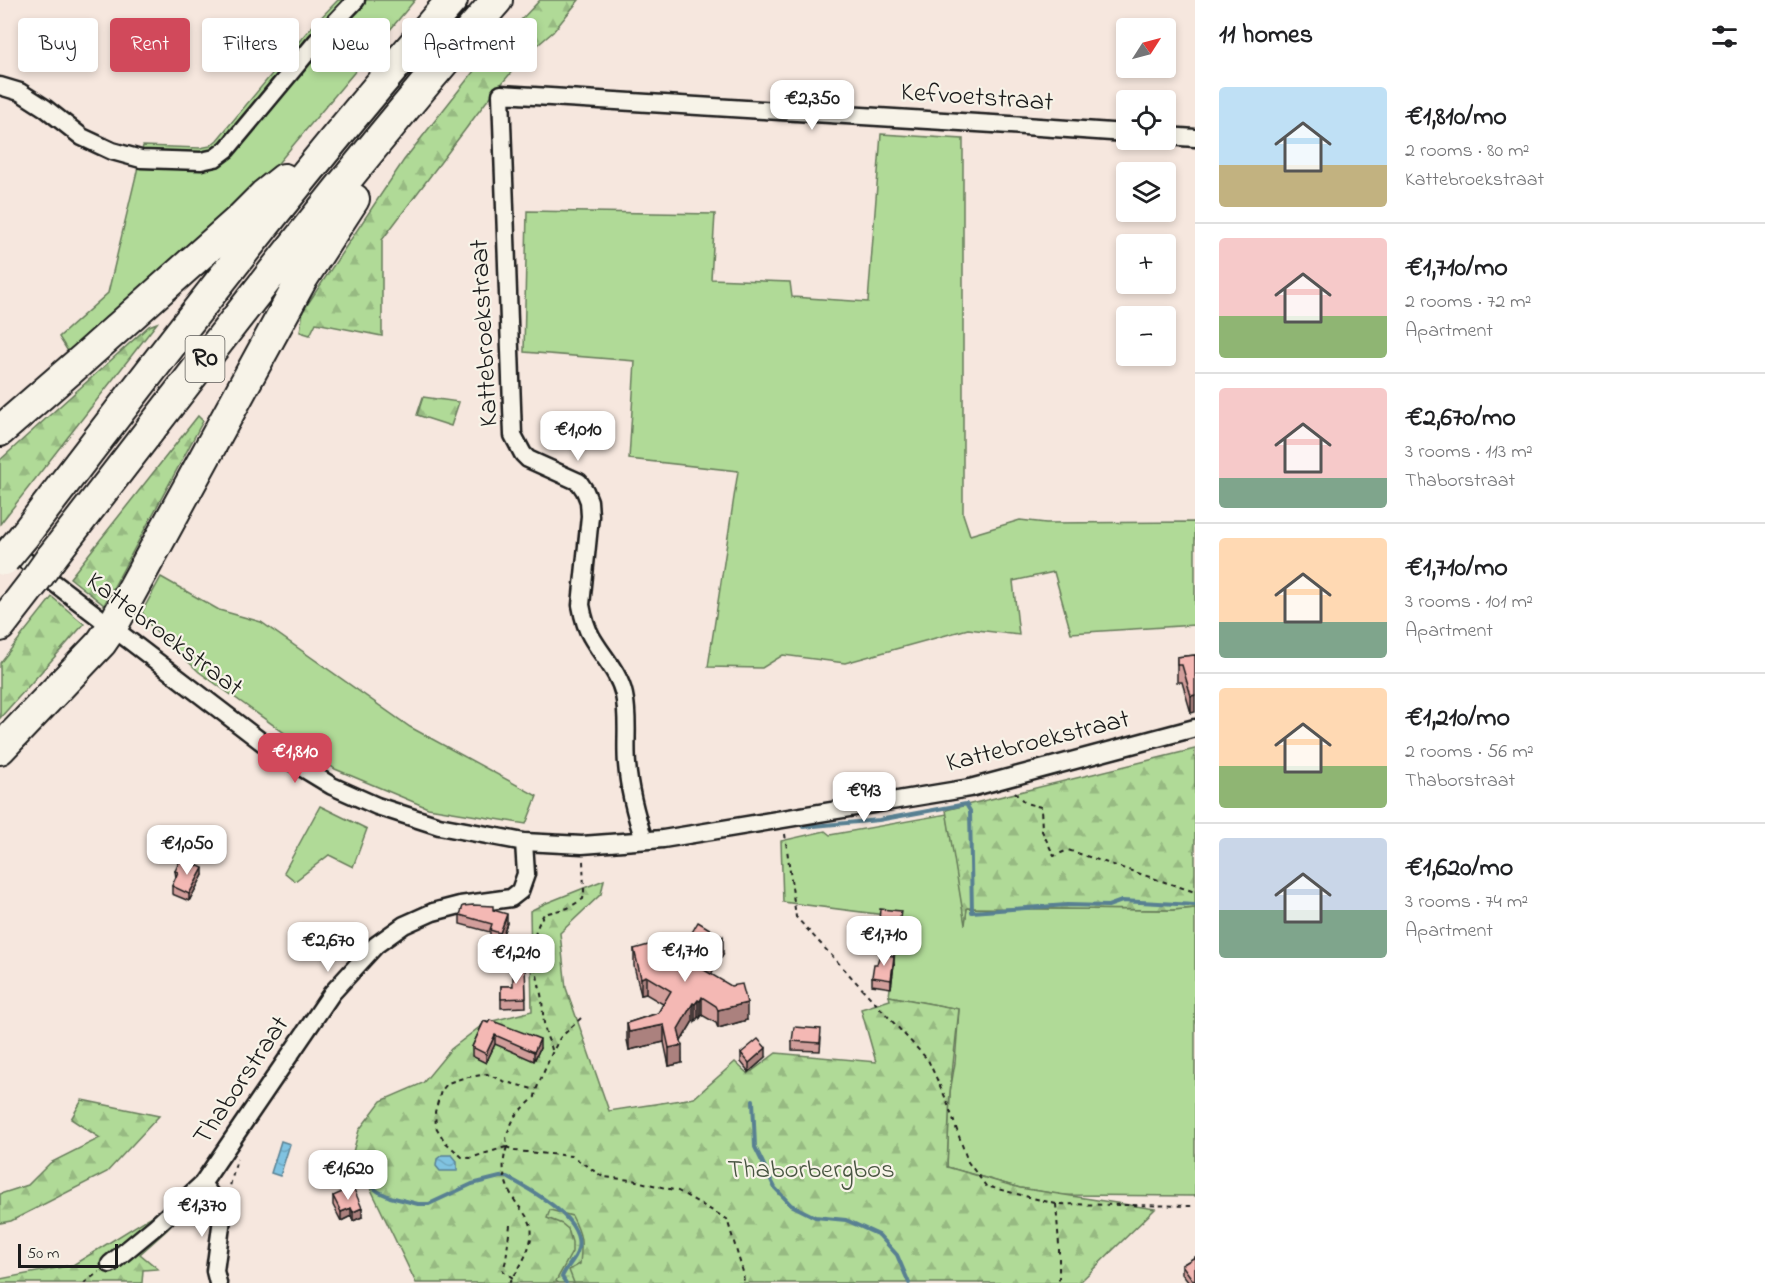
<!DOCTYPE html>
<meta charset="utf-8">
<style>
:root{--surface:#fff;--page:#f2f2f2;--text:#202124;--muted:#757577;--line:#e0e0e0;--accent:#d1495b}
body{margin:0;font-family:"Indie Flower",sans-serif;background:var(--page);color:var(--text);height:100vh;display:flex;flex-direction:column;font-size:22px;white-space:nowrap}
*{box-sizing:border-box;margin:0}
p{font-size:20px;color:var(--muted)}
.icon{flex:none;width:33px;height:33px;fill:none;stroke:currentColor;stroke-width:2;stroke-linecap:round;stroke-linejoin:round}
.map{position:relative;flex:1;overflow:hidden}
.panel{display:flex;flex-direction:column;background:var(--surface);width:570px}
.panel>*{flex:none}
.guide{position:absolute;left:18px;top:18px;width:570px;height:54px;display:flex;gap:12px}
.needle{width:39px;rotate:54deg}
.fabs{position:absolute;left:1116px;top:18px;display:grid;gap:12px}
.fabs a{display:grid;place-items:center;width:60px;height:60px;border-radius:6px;background:var(--surface);box-shadow:0 3px 9px #0003;font-size:30px}
.scale{position:absolute;left:18px;bottom:15px;width:100px;box-sizing:border-box;padding-left:6px;border:3px solid #1c1c1c;border-top:0;font-size:16px;line-height:21px;white-space:nowrap;color:#1c1c1c;-webkit-text-stroke:4px #f7f3e8;paint-order:stroke}
.price{position:absolute;translate:-50% -51px;padding:0 14px;border-radius:12px;background:#fff;color:#222;font-size:20px;line-height:39px;filter:drop-shadow(0 2px 3px #0008)}
.price::after{content:'';position:absolute;left:50%;top:36px;width:18px;height:14px;margin-left:-9px;background:inherit;clip-path:polygon(0 0,100% 0,50% 100%)}
.price.current{background:var(--accent);color:#fff}
ul{padding:0;list-style:none}
li{display:flex;align-items:center;gap:18px;height:150px;padding:0 24px}
li+li{border-top:2px solid var(--line)}
li span{display:grid;place-items:center;flex:none;width:168px;height:120px;border-radius:6px;color:#555}
li>.icon{margin-inline-start:auto}
span .icon{width:72px;height:72px;fill:#fffc;stroke-width:1}
li b{font-size:26px}
h2{display:flex;justify-content:space-between;align-items:center;height:72px;padding:0 24px;font-size:26px}
.pill{padding:0 21px;border-radius:6px;background:var(--surface);box-shadow:0 3px 9px #0003;font-size:21px;line-height:54px}
.pill.current{background:var(--accent);color:#fff}
main{display:flex;flex:1;min-height:0}
.map>svg:first-child{display:block}
</style>
<main>
<div class="map">
<svg width="1195" height="1283" viewBox="0 0 1195 1283">
<defs>
<pattern id="forest-firs" width="22" height="20" patternUnits="userSpaceOnUse" patternTransform="scale(1.5)"><rect width="22" height="20" fill="#b0da97"/><path d="M5 1l3.5 6h-7zM16 11l3.5 6h-7z" fill="#97ba82"/></pattern>
<pattern id="wetland-marsh" width="20" height="14" patternUnits="userSpaceOnUse" patternTransform="scale(1.5)"><rect width="20" height="14" fill="#b0da97"/><path d="M1 5h8M5 5V1M11 12h8M15 12V8" fill="none" stroke="#97ba82"/></pattern>
<pattern id="water-waves" width="16" height="10" patternUnits="userSpaceOnUse" patternTransform="scale(1.5)"><rect width="16" height="10" fill="#80c3e1"/><path d="M0 5q4-4 8 0t8 0" fill="none" stroke="#6ea7c0"/></pattern>
</defs>
<rect width="100%" height="100%" fill="#f6e7de"/>
<filter id="ink" filterUnits="userSpaceOnUse"><feTurbulence type="fractalNoise" baseFrequency=".0167" numOctaves="2"/><feDisplacementMap in="SourceGraphic" scale="12" xChannelSelector="R" yChannelSelector="G"/><feConvolveMatrix kernelMatrix="1 2 1 2 8 2 1 2 1" color-interpolation-filters="sRGB"/></filter>
<g filter="url(#ink)">
<path fill="#b0da97" stroke="#667b5a" stroke-width="1.5" d="M338 0H415L269 174 69 353 59 337 108 293 143 146 200 148 210 146 217 140 306 33Z
M881 134 963 139V514L970 535 1020 520 1046 523 1195 522V625L1071 633 1054 572 1013 581 1019 635 968 629 845 663 783 655 762 668 708 667 738 471 629 459 635 361 524 352 527 211 715 214 711 279 790 282 792 297 868 302Z
M161 577 219 610 261 622 410 727 537 796 526 824 428 808 335 769 199 672 150 625 142 612Z
M320 806 367 829 353 867 329 855 295 881 284 872Z
M947 814 965 922 967 908 1172 910 1195 908V1196L1062 1195 1020 1188 947 1167 950 1092 955 1063 959 1009 889 996 900 917 783 902 781 841 825 831 830 835Z"/>
<path fill="url(#forest-firs)" stroke="#667b5a" stroke-width="1.5" d="M540 0H579L553 32 526 55 486 102 382 240V336L316 323 310 335 300 332 303 311 404 160 481 62Z
M157 323 0 524V460L149 326Z
M423 397 459 402 451 426 417 415Z
M198 416 203 421 104 605 70 578Z
M52 597 84 624 0 718V663Z
M1195 749V908L1172 910 967 908 965 925 946 810Z
M604 880 601 894 560 933 566 988 609 1111 694 1098 735 1062 748 1074 776 1053 876 1062 861 1009 890 1000 889 996 959 1009 950 1092 947 1167 1020 1188 1155 1209 1079 1283H416L353 1152 359 1130 381 1101 423 1083 451 1049 485 1023 532 1011 530 911 544 904Z
M82 1100 159 1116 107 1172 11 1221 0 1223V1194L28 1185 50 1163 100 1138 71 1119Z
M191 1188 197 1197 167 1230 140 1254 158 1269 143 1270 142 1283H0V1279L73 1265 149 1218Z"/>
<path fill="url(#wetland-marsh)" stroke="#667b5a" stroke-width="1.5" d="M550 1210 572 1216C583 1237 582 1242 580 1264L569 1270 574 1283H559L556 1281 572 1252V1242L568 1229 562 1224 547 1218Z"/>
<path fill="url(#water-waves)" stroke="#588092" stroke-width="1.5" d="M281 1141 290 1144 280 1176 271 1173Z
M442 1155H452L457 1161V1171H440L436 1166 437 1159Z"/>
<g fill="none" stroke-linecap="round" stroke-linejoin="round">
<path stroke="#588092" stroke-width="4" d="M803 827 879 820 966 804 970 811 972 912 1067 905 1108 906 1122 901 1195 905
M753 1100 755 1147 775 1188 791 1205 815 1217 846 1220 879 1235 897 1255 909 1283
M360 1178 379 1192 390 1197 418 1204H429L472 1184 500 1177H507C529 1189 585 1218 578 1249 576 1260 566 1266 562 1277L566 1283"/>
<defs>
<path id="minor" d="M0 86 20 92 45 108 82 137 112 151 141 159 201 161 215 158 227 149 316 42 356 0
M1166 136 1195 138
M6 546 271 749 332 786 377 806 439 826 524 842 582 845 663 839 970 788 1195 728
M644 840C636 816 629 790 627 764 625 742 629 717 624 695 619 672 602 656 591 636 585 626 583 616 581 605L590 516 589 501 585 491 579 482 528 459 523 454 513 435 501 94 1010 125 1126 133
M202 1184 223 1211 215 1271 218 1283
M110 1264 156 1226 202 1184 332 993 376 945 404 925 433 912 460 905 511 898 520 891 526 874 524 842"/>
<path id="motorway" d="M0 431 83 359 239 220 264 195 284 179
M23 537C162 355 301 173 452 0
M51 558C197 370 340 179 497 0
M0 626 34 582
M0 749 101 643 112 627 302 279 354 199"/>
</defs>
<use href="#minor" stroke="#1c1c1c" stroke-width="21"/>
<use href="#motorway" stroke="#1c1c1c" stroke-width="34"/>
<path stroke="#1c1c1c" stroke-width="2" stroke-dasharray="4.5 4.5" stroke-linecap="butt" d="M1015 792 1025 803 1041 807 1042 831 1054 856 1068 850 1195 892
M785 834 796 917 928 1060 946 1099 968 1162 986 1186 1056 1204 1195 1206
M581 1018 560 1038 552 1053 536 1090 535 1097 515 1116 506 1136 507 1147 515 1151 572 1156 603 1177 632 1180 678 1191 727 1219 743 1272 744 1283
M552 1050C551 1044 547 1039 546 1033 543 1022 543 1011 542 1000 537 969 525 944 544 914L568 908 583 899 584 892 583 860
M506 1147 470 1158 462 1157 445 1142 436 1127 435 1112 441 1091 448 1083 463 1078 487 1074 503 1081 536 1090
M507 1147C501 1164 503 1180 512 1196 517 1206 526 1213 530 1223 537 1240 519 1270 509 1283
M228 1194 237 1159
M1056 1204 1059 1245V1283
M510 1225 506 1260 503 1271 513 1278
M84 1283 99 1272"/>
<use href="#minor" stroke="#f7f3e8" stroke-width="16"/>
<use href="#motorway" stroke="#f7f3e8" stroke-width="30"/>
<defs>
<path id="motorway-bridge" d="M4 560 23 537
M34 582 51 558"/>
</defs>
<use href="#motorway-bridge" stroke="#1c1c1c" stroke-width="34" stroke-linecap="butt"/>
<use href="#motorway-bridge" stroke="#f7f3e8" stroke-width="30"/>
</g>
<path fill="#d29e9b" stroke="#1c1c1c" stroke-width="1.5" d="M1195 655 1191 713 1182 682H1177V657Z
M175 871 203 875 189 901 172 894V886L176 878Z
M493 910 507 923 500 942 490 939V932L460 924V915Z
M901 920 899 934 884 932V930L879 929V921Z
M634 949 655 955 671 964 723 954 711 975 747 1020 718 1028 716 1023 702 1015 700 1018 698 1017 695 1022 693 1021 681 1041 682 1063 669 1066 664 1042 629 1050 627 1040V1023L658 1013 663 1004 646 994 641 995 634 966Z
M894 964 891 988 872 985V977Z
M525 966 526 1007 501 1008V986H513Z
M484 1021 540 1048 534 1061 495 1044 486 1063 472 1056V1047Z
M821 1038 820 1051 792 1050V1041Z
M741 1053 766 1057 749 1072 741 1062Z
M333 1196 362 1217 353 1221 351 1216 341 1221 333 1205Z
M1195 1257V1283H1189L1182 1274V1265Z"/>
<path fill="#ab817e" stroke="#1c1c1c" stroke-width="1.5" d="M1195 695V712L1191 713V696Z
M203 868V875L189 901V894Z
M507 914V923L500 942V933Z
M723 937V954L704 987V970Z
M894 956V964L891 988V980Z
M646 976V994L641 995V978Z
M702 997V1015L700 1018V1001Z
M698 1000V1017L695 1022V1004Z
M693 1003V1021L678 1046 682 1045V1063L669 1066V1048L678 1029Z
M747 1003V1020L718 1028V1010Z
M664 1025V1042L629 1050V1032Z
M495 1035V1044L486 1063V1054Z
M540 1039V1048L534 1061V1052Z
M766 1048V1057L749 1072V1063Z
M351 1208V1216L341 1221V1212Z
M362 1208V1217L353 1221V1212Z"/>
<path fill="#f4b8b4" stroke="#1c1c1c" stroke-width="1.5" d="M1195 655V695L1191 696 1182 665H1177V657Z
M181 858 203 868 189 894 172 886 178 872 175 871Z
M473 905 493 906V910L507 914 500 933 490 930 492 924 460 915 463 906Z
M880 909 901 911 899 925 884 924V921H879Z
M698 922 723 937 704 970 731 986 742 984 747 1003 718 1010 716 1006 702 997 700 1001 698 1000 695 1004 693 1003 678 1029 682 1045 669 1048 664 1025 629 1032 627 1023 658 1013 671 991 646 976 641 978 634 949 652 944 655 955 671 964 673 961 675 962Z
M880 954 894 956 891 980 872 977 874 964H877Z
M513 966H525L526 998 501 999V986H513Z
M490 1020 540 1039 534 1052 495 1035 486 1054 472 1047 484 1021 488 1023Z
M794 1027 821 1029 820 1043 792 1041Z
M758 1039 766 1048 749 1063 741 1053Z
M353 1187 362 1208 353 1212 351 1208 341 1212 333 1196Z
M1195 1257V1281L1194 1282 1182 1265Z"/>
</g>
<g text-anchor="middle" dominant-baseline="central" stroke-width="4.5" stroke-linejoin="round" paint-order="stroke">
<rect fill="#f7f3e8" stroke="#5e5c59" stroke-width="1.5" x="185.5" y="336" width="39" height="46" rx="4.5"/>
<g font-size="26" font-weight="bold" fill="#1c1c1c">
<text x="205" y="359">R0</text>
</g>
<g font-size="27" fill="#1c1c1c" stroke="#f7f3e8">
<text transform="translate(977 98) rotate(4)">Kefvoetstraat</text>
<text transform="translate(485 333) rotate(-93)">Kattebroekstraat</text>
<text transform="translate(164 635) rotate(37)">Kattebroekstraat</text>
<text transform="translate(1038 742) rotate(-14)">Kattebroekstraat</text>
<text transform="translate(242 1081) rotate(-56)">Thaborstraat</text>
</g>
<g font-size="27" fill="#485541" stroke="#f7f3e8">
<text x="811" y="1170">Thaborbergbos</text>
</g>
</g>
</svg>
<div class="fabs">
<a><svg class="needle" viewBox="-14 -14 28 28"><path d="M0-13l5 13h-10z" fill="#e53935"/><path d="M0 13l5-13h-10z" fill="#757577"/></svg></a>
<a><svg class="icon" aria-label="locate" viewBox="0 0 24 24"><circle cx="12" cy="12" r="6"/><path d="M12 2v4M12 18v4M2 12h4M18 12h4"/></svg></a>
<a><svg class="icon" aria-label="layers" viewBox="0 0 24 24"><path d="M12 4l9 5-9 5-9-5zM3 14l9 5 9-5"/></svg></a>
<a>+</a>
<a>−</a>
</div>
<div class="scale">50 m</div>
<b class="price" style="left:812px;top:131px">€2,350</b>
<b class="price" style="left:578px;top:462px">€1,010</b>
<b class="price current" style="left:295px;top:784px">€1,810</b>
<b class="price" style="left:864px;top:823px">€913</b>
<b class="price" style="left:187px;top:876px">€1,050</b>
<b class="price" style="left:884px;top:967px">€1,710</b>
<b class="price" style="left:328px;top:973px">€2,670</b>
<b class="price" style="left:685px;top:983px">€1,710</b>
<b class="price" style="left:516px;top:985px">€1,210</b>
<b class="price" style="left:348px;top:1201px">€1,620</b>
<b class="price" style="left:202px;top:1238px">€1,370</b>
<div class="guide">
<a class="pill">Buy</a>
<a class="pill current">Rent</a>
<a class="pill">Filters</a>
<a class="pill">New</a>
<a class="pill">Apartment</a>
</div>
</div>
<section class="panel">
<h2>11 homes<svg class="icon" aria-label="filters" viewBox="0 0 24 24"><path d="M4 7h16M4 17h16"/><circle cx="9" cy="7" r="2"/><circle cx="15" cy="17" r="2"/></svg></h2>
<ul>
<li><span style="background:linear-gradient(#bfe0f5 65%,#c2b280 0)"><svg class="icon" aria-label="home" viewBox="0 0 24 24"><path d="M3 11l9-7 9 7M6 9v11h12V9"/></svg></span><div><b>€1,810/mo</b><p>2 rooms · 80 m²</p><p>Kattebroekstraat</p></div></li>
<li><span style="background:linear-gradient(#f6c9c9 65%,#8fb573 0)"><svg class="icon" aria-label="home" viewBox="0 0 24 24"><path d="M3 11l9-7 9 7M6 9v11h12V9"/></svg></span><div><b>€1,710/mo</b><p>2 rooms · 72 m²</p><p>Apartment</p></div></li>
<li><span style="background:linear-gradient(#f6c9c9 75%,#7fa58c 0)"><svg class="icon" aria-label="home" viewBox="0 0 24 24"><path d="M3 11l9-7 9 7M6 9v11h12V9"/></svg></span><div><b>€2,670/mo</b><p>3 rooms · 113 m²</p><p>Thaborstraat</p></div></li>
<li><span style="background:linear-gradient(#ffd9b3 70%,#7fa58c 0)"><svg class="icon" aria-label="home" viewBox="0 0 24 24"><path d="M3 11l9-7 9 7M6 9v11h12V9"/></svg></span><div><b>€1,710/mo</b><p>3 rooms · 101 m²</p><p>Apartment</p></div></li>
<li><span style="background:linear-gradient(#ffd9b3 65%,#8fb573 0)"><svg class="icon" aria-label="home" viewBox="0 0 24 24"><path d="M3 11l9-7 9 7M6 9v11h12V9"/></svg></span><div><b>€1,210/mo</b><p>2 rooms · 56 m²</p><p>Thaborstraat</p></div></li>
<li><span style="background:linear-gradient(#c9d6e8 60%,#7fa58c 0)"><svg class="icon" aria-label="home" viewBox="0 0 24 24"><path d="M3 11l9-7 9 7M6 9v11h12V9"/></svg></span><div><b>€1,620/mo</b><p>3 rooms · 74 m²</p><p>Apartment</p></div></li>
</ul>
</section>
</main>
